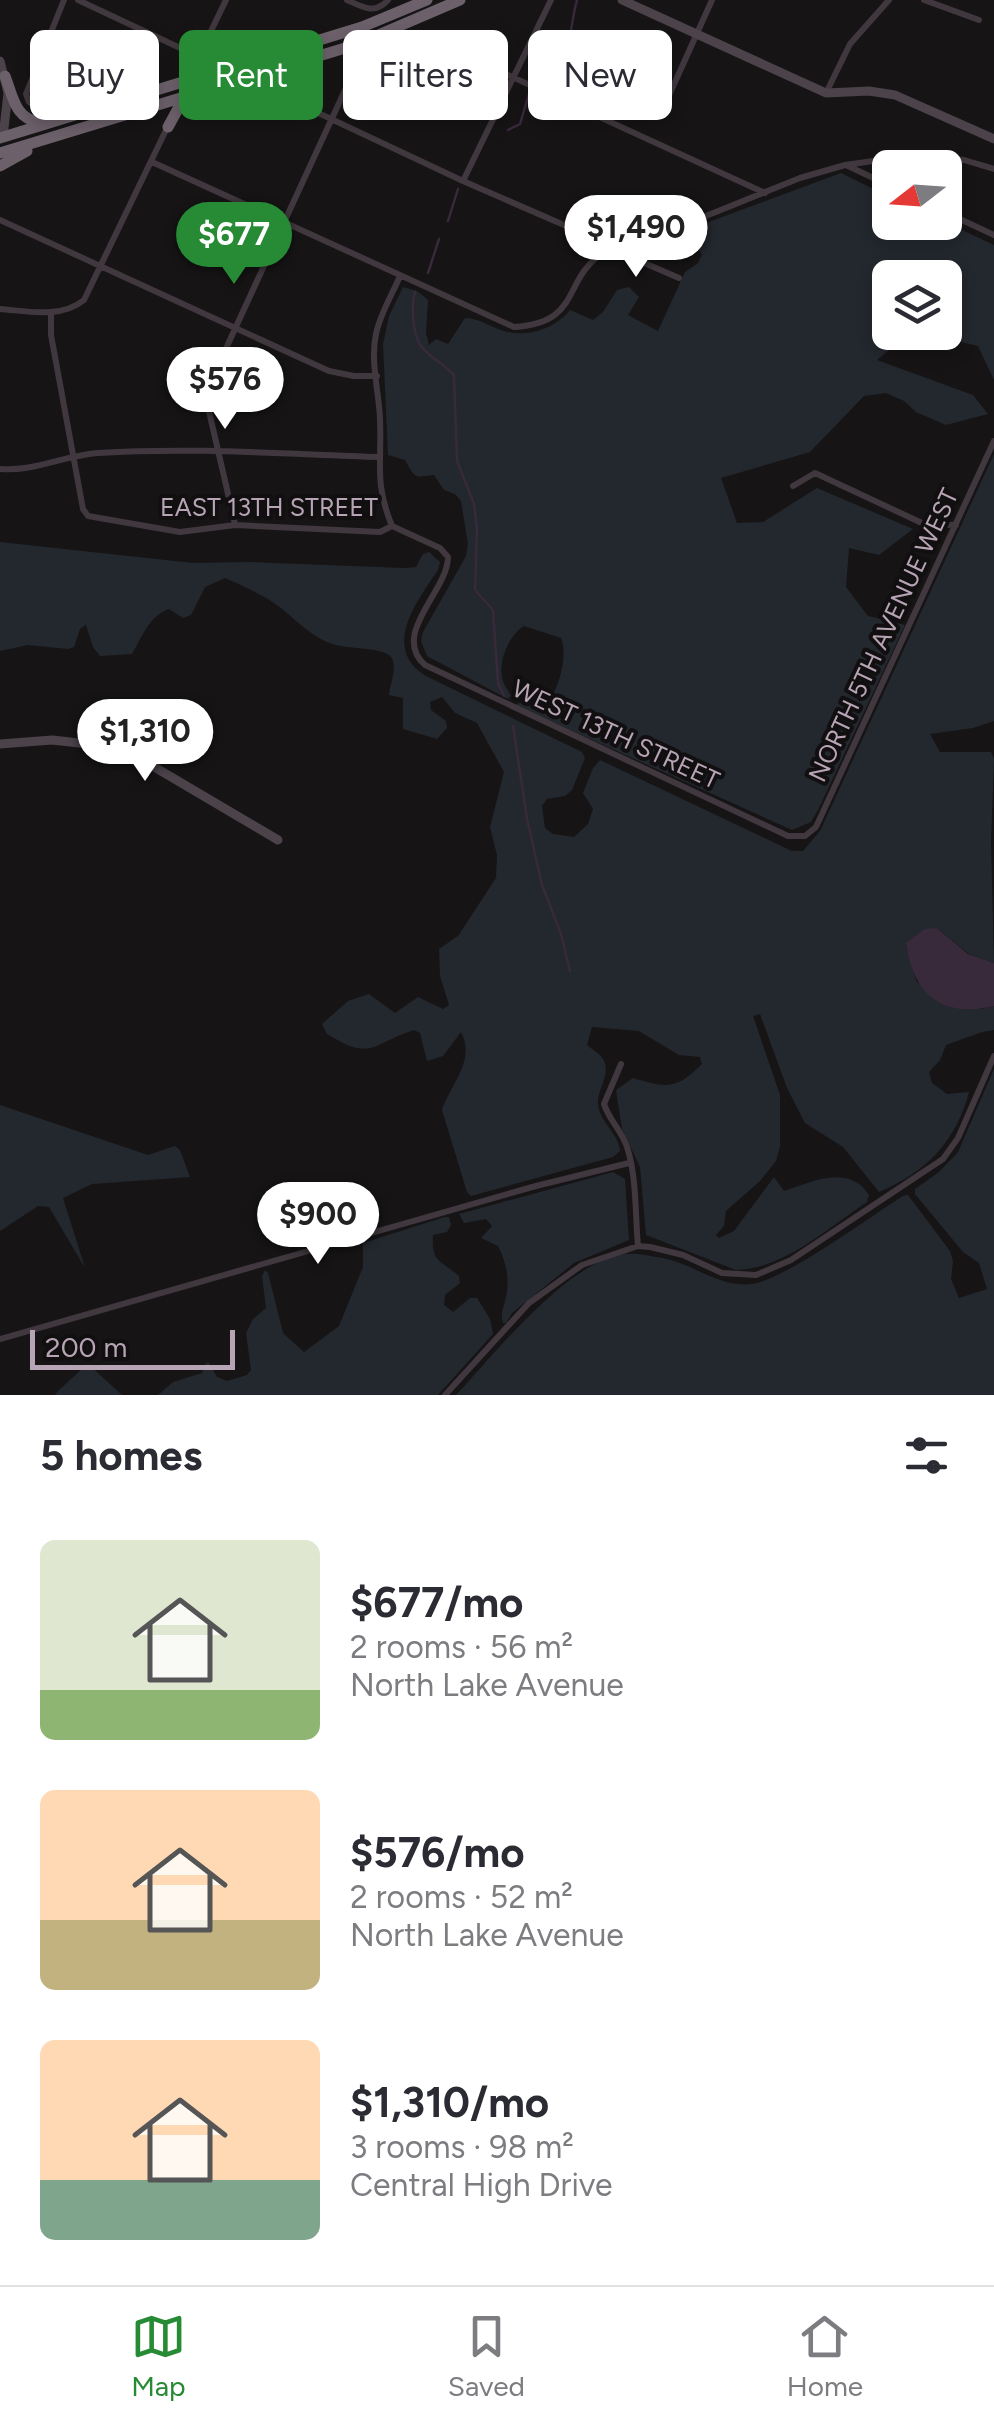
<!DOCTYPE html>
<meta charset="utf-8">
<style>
:root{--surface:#fff;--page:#f7f7f7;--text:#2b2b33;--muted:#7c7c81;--line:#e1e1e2;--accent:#278a34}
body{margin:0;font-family:Figtree,sans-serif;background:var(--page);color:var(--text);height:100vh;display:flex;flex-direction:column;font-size:38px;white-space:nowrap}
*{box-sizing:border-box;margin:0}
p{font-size:32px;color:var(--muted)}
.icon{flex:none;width:55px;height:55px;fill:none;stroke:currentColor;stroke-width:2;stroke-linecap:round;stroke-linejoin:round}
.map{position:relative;height:1395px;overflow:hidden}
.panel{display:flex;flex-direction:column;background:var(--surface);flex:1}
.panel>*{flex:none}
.guide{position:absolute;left:30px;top:30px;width:935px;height:90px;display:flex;gap:20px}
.needle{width:65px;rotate:253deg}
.buttons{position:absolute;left:872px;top:150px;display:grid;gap:20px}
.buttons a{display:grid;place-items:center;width:90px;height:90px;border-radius:15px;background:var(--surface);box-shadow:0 5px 15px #0003;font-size:50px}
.scale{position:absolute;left:30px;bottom:25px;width:205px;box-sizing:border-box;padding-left:10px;border:5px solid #b7a4b5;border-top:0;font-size:28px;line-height:35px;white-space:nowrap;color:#b7a4b5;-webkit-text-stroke:8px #110f10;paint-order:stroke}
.price{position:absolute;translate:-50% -85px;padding:0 22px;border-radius:35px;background:#fff;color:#222;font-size:32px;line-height:65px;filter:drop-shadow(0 2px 5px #0008)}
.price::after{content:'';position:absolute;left:50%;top:60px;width:30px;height:22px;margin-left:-15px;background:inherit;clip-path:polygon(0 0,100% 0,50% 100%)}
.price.active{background:var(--accent);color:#fff}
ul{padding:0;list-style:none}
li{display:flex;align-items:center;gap:30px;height:250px;padding:0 40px}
li span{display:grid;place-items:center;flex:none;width:280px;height:200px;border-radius:15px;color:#555}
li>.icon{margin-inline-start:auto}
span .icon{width:120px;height:120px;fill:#fffc;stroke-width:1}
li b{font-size:42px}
h2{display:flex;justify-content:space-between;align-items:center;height:120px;padding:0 40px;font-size:42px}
.chip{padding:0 35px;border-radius:15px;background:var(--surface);box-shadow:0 5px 15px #0003;font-size:35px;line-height:90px}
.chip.active{background:var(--accent);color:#fff}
.tabs{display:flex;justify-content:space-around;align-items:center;height:140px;border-top:2px solid var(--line);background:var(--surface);font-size:28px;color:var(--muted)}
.tabs a{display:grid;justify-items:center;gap:5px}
.tabs .active{color:var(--accent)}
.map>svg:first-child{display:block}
</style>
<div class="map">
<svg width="994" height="1395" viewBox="0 0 994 1395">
<rect width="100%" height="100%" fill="#161415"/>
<path fill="#23282e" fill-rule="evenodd" d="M841 173 890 197V222H945L994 245V380L978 346 937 336 894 346 877 360 973 395 988 414 946 425 916 412 904 401 886 393 864 396 810 452 721 478 737 523 763 522 817 488 913 529 879 555 849 548 846 587 868 616 905 625 818 810 811 822 792 830 517 706 516 704 521 703 543 710C557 694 569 658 561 638L524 626C509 635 497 662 503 681 504 686 509 691 511 696L508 699 427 656 421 641 423 632 466 556 468 544 461 501 455 494 444 490 434 475C414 477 416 480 405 460L388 455 383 344 389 316 403 287 417 291 428 300 426 333 429 345 436 339 448 344 465 318C479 318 490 327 504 331 527 338 555 329 570 310L593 320 603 312 617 290 629 287 639 297 628 315 658 331 685 272 698 263 702 255 698 248 663 251 652 248V243ZM890 278H945V332H890Z
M994 454V721L973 728 930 734 940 752H991L994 759 991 842 994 963 969 954 937 928 906 946 917 982 981 1009 994 1006V1030L982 1032 946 1045 940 1060 929 1072 932 1083 947 1094 969 1092C956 1142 926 1172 879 1192L843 1147 805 1123 787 1088 760 1014 753 1016 780 1095V1147L776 1161 760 1181 726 1211 724 1226 716 1235 719 1238 734 1231 774 1177 784 1191C814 1181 849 1164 869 1195L867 1202C829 1227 784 1269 736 1270L646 1235 640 1167 622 1129 616 1090 633 1078C667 1088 676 1090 702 1064L700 1057 679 1055 639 1031 592 1027 587 1045C593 1050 601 1054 604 1061 610 1074 599 1088 598 1100 597 1121 619 1132 620 1151L613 1157 471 1196 467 1192 442 1110C451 1084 476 1060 461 1032L443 1056 427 1061 420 1033 414 1030C370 1044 373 1062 327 1034L322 1024 348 1001 369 994 395 1013 418 997 443 1009 449 1005 440 976 439 949 458 936 496 878 497 855 490 827 504 772 477 723 455 713 442 697 430 702 431 710 446 721 447 728 437 739 403 729V698L389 695C390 684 398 666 391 657 384 647 346 649 332 644 312 637 297 621 281 608 264 595 245 587 225 578L205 587 191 615 183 618 169 609C149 616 142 637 132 654L100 656 93 647 86 625 80 629 74 647 68 649 28 645 0 651V542L193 563 250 562 405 568 416 567 423 554 429 552 440 562 438 570C416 602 381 649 426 676L582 752 585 758 572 790 565 796 547 799 542 806 545 828 553 834 574 837 588 824 593 809 583 793 593 768 600 760 792 851H803L820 831Z
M994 1069V1395H456C495 1354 567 1261 625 1254 634 1253 647 1255 656 1257 689 1260 717 1288 751 1284 783 1281 871 1216 903 1196L908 1195 950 1251 953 1261 951 1279 959 1298 987 1289 979 1263 963 1252 915 1194V1189L939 1172 958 1152Z
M0 1105 148 1155 175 1146 180 1150 190 1177 92 1184 63 1198 85 1268 49 1207 38 1206 0 1231Z
M613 1172 625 1179 629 1240 574 1263 512 1313 506 1323H503C500 1311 504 1308 506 1297 510 1280 506 1261 498 1246L481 1238 492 1226 486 1219 464 1223 459 1214Z
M445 1217H449L451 1225 447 1232 433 1235C431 1263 441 1260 459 1276L460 1283 445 1295 444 1305 453 1312 470 1298H477L490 1319 493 1334 438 1395H158L173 1382 202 1373 206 1363H209L217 1377 227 1381 247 1375 251 1370 246 1333 253 1319 266 1308 262 1276 265 1270 268 1273 283 1333 304 1352 339 1326 363 1267V1243Z
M88 1364 122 1395H55C56 1392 82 1369 88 1364Z"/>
<path fill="#38293b" d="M937 928 968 954 994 963V1006C941 1019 913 993 906 943L925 929Z"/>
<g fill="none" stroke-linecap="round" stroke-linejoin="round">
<path stroke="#38293b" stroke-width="2.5" d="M551 72C572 53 570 25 577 0
M508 130 520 124 529 94
M448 221 458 189
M428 273 439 239
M415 292C412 301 413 307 413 317 416 356 431 352 454 375L457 461 474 504 477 529 475 590 493 610 498 683 504 696
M513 726 527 819 542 885 561 934 570 971"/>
<path stroke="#40383e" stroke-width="6" d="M78 0 463 181 564 225 658 224 701 218 800 178 845 165 909 156 964 160 994 169
M347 0C362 7 375 15 388 0
M924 0 979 20
M434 41 765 193
M199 56 226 0
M826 93 850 44 889 0
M662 111 712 0
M57 119 29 102 26 94 64 0
M152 162 514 327C581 323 562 282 601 254 620 240 645 247 658 225
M846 165 890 186
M463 181 551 0
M945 212 994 235
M0 220 329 371 354 376H377
M612 249 679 278
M0 309C27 311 61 319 84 300L167 128
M51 312V335L83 509 88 516 180 532 235 525 380 532 392 526
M0 469C34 472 65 455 99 453 192 447 285 454 378 457
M793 486 815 473 924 524 956 525
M235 524 205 394 357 64
M392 526 440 548 448 557C448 591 390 634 425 665L788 836H805L816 827 994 441
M392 526C374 482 382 464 380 419 379 392 370 361 376 334 380 314 392 295 400 276
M621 1064 604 1104C609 1120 622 1131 627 1147 637 1178 635 1214 638 1246
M0 1339 536 1186 629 1163
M445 1395 529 1303 582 1265 638 1246 650 1247 683 1255 722 1273 756 1275 791 1260 943 1159 958 1138 994 1056"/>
<path stroke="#4b424a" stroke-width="9" d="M622 0 826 93 869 91 895 95 994 139
M0 61 8 93 3 137
M0 744 52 740 106 746 134 755 278 840"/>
<path stroke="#6c606a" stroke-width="11" d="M355 39 357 63
M5 76C13 96 15 120 40 122
M168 127 185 96
M0 138 362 27 427 0
M0 153 355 45 460 0
M0 166 27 151"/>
</g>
<g text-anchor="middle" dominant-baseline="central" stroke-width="8" stroke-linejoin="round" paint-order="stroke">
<g font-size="25" fill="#b7a4b5" stroke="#110f10">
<text x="269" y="507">EAST 13TH STREET</text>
<text transform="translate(883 635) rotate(-65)">NORTH 5TH AVENUE WEST</text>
<text transform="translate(616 734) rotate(25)">WEST 13TH STREET</text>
</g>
</g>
</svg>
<div class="buttons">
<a><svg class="needle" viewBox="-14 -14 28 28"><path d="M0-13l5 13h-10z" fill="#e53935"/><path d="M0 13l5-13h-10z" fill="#7c7c81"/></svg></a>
<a><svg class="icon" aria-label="layers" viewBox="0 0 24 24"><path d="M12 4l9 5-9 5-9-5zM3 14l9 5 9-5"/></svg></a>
</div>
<div class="scale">200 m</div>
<b class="price" style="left:636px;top:280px">$1,490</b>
<b class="price active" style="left:234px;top:287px">$677</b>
<b class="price" style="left:225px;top:432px">$576</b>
<b class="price" style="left:145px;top:784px">$1,310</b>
<b class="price" style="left:318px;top:1267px">$900</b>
<div class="guide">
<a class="chip">Buy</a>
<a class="chip active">Rent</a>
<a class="chip">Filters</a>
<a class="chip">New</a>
</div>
</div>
<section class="panel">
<h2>5 homes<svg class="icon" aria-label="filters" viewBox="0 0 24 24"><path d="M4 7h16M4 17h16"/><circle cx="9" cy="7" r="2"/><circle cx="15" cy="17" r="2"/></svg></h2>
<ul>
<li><span style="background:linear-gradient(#dfe7d0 75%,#8fb573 0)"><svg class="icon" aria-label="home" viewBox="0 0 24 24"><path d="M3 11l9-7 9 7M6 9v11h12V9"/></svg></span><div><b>$677/mo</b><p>2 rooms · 56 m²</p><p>North Lake Avenue</p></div></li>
<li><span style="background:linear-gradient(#ffd9b3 65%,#c2b280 0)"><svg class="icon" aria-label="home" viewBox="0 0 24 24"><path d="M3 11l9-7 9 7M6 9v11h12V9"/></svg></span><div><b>$576/mo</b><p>2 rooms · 52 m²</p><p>North Lake Avenue</p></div></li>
<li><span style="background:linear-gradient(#ffd9b3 70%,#7fa58c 0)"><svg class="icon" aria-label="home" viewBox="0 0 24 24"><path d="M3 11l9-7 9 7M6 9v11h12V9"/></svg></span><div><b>$1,310/mo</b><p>3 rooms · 98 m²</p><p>Central High Drive</p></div></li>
</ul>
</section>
<nav class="tabs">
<a class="active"><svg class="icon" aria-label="map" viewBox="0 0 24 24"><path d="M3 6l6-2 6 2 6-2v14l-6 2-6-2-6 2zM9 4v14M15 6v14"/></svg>Map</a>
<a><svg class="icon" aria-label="saved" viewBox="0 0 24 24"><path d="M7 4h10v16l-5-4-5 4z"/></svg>Saved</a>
<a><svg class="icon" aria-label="home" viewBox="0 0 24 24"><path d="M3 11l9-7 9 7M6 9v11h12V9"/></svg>Home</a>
</nav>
